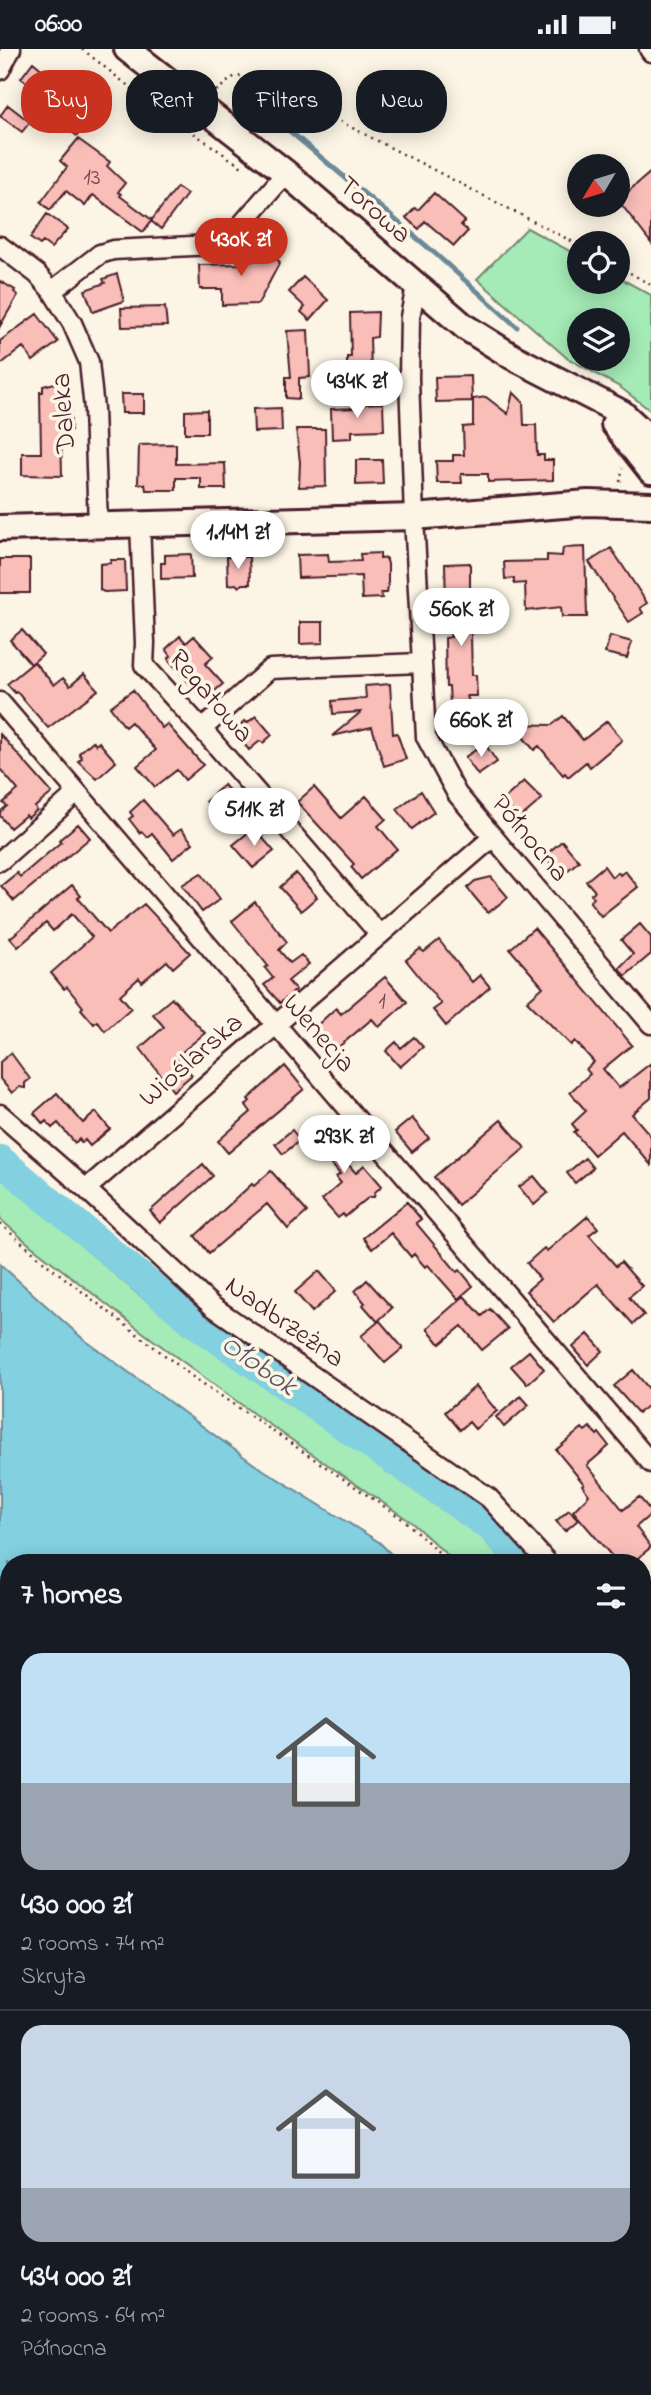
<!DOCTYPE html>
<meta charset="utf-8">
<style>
:root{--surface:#171b24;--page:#242831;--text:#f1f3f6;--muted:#9ea1a6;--line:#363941;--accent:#c8321e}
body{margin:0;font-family:"Indie Flower",sans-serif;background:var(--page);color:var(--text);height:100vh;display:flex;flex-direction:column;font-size:26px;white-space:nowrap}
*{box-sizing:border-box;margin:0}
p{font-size:23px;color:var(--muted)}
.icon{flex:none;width:38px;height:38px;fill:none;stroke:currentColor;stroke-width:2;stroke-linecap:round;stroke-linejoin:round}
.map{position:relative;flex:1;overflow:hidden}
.side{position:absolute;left:0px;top:1505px;width:651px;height:842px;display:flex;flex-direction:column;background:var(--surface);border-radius:28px 28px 0 0;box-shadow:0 4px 18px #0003}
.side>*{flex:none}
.banner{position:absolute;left:21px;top:21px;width:609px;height:63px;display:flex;gap:14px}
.needle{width:46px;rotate:232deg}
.buttons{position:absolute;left:567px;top:105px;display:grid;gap:14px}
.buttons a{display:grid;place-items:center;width:63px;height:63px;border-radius:50%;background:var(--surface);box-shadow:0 4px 18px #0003;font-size:35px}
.price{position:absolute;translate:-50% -60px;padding:0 16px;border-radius:24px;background:#fff;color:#222;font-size:23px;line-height:46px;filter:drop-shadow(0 2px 4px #0008)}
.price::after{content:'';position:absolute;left:50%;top:42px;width:21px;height:16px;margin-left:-10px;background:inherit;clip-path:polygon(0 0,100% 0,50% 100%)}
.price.selected{background:var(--accent);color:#fff}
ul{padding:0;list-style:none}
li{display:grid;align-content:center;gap:14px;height:371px;padding:0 21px}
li+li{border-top:2px solid var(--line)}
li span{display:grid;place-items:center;height:217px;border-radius:21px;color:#555}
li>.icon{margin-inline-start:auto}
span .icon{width:126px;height:126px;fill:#fffc;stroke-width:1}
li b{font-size:30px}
h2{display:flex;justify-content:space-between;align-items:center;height:84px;padding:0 21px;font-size:30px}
.pill{padding:0 24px;border-radius:28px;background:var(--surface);box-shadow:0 4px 18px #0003;font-size:24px;line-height:63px}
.pill.selected{background:var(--accent);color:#fff}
.status{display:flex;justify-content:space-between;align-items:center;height:49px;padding:0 35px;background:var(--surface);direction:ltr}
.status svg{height:19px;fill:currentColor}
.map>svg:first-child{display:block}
</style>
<div class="status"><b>06:00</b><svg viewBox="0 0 49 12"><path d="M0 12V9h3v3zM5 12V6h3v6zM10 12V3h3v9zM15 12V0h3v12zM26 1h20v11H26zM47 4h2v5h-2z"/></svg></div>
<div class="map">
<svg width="651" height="2346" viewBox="0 0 651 2346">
<rect width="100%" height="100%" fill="#fcf5e5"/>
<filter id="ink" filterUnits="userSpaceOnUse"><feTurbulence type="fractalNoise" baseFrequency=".0143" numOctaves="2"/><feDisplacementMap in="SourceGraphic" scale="14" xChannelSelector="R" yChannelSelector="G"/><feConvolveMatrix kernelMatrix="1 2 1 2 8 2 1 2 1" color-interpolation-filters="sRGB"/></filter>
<g filter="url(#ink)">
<path fill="#a5ebb7" stroke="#788571" stroke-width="2" fill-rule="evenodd" d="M527 179 579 207V233H618V228L651 246V362L620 338 567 309 477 230ZM579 271H618V310H579Z
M0 1127 138 1245 189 1285 366 1400 484 1485 510 1514H456L411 1473 254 1365 141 1282 30 1196 0 1170Z
M642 1667 651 1678V1725L642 1716Z
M642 2309 651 2312V2346H556L568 2338H642Z"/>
<path fill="#82d0e0" stroke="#6c8998" stroke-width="2" d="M0 1215 82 1289 254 1415 379 1493 400 1514H9V2338H481L475 2346H0Z
M642 1774 651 1780V2281L642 2279Z"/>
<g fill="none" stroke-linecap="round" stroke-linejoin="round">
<path stroke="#6c8998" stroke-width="5" d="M242 42 430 200 517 278"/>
<path stroke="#82d0e0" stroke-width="30" d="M0 1111 194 1273 491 1478 522 1514
M642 1649 651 1659"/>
</g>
<path fill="#fabeb9" stroke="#4a1f2b" stroke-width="2" d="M33 13 57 33 53 38 92 69 77 87 32 53 39 43 21 29Z
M8 56 30 73 22 83 0 67Z
M78 90 110 113 107 117 125 134 118 143 121 145 120 147 152 171 143 183 93 146 85 157 66 142 50 161 41 153 67 118 60 112Z
M651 123V194L618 151Z
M177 138 187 145 161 180 151 172Z
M434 144 465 172 461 176 468 182 454 197 425 172 419 180 406 169 415 159 418 161Z
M47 165 68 180 51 199 43 193 40 196 30 189Z
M254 191 280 213 258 255 222 256V240H200L199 216 243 215V213L253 212Z
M117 225 124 252 93 263 85 241 105 234 103 230Z
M303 228 328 251 310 271 301 263 305 258 289 243Z
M0 232 15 241 14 243 18 246 0 277Z
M165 258 167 277 122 278 121 259Z
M378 263 377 288 370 289 371 322 347 323V308H351L350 264Z
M37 265 58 293 33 312 23 298 0 316V292Z
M308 281 310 328 299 329V350L286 349V328H291L287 282Z
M471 327 472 352 436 353 435 328Z
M67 331 70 344 71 381 61 382 62 427 22 426V404H41L40 343H43V337Z
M513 343 523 353 524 376H536L537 406H544V411H553V431L488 433V425H461L462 434H437L436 412H453V406H464L463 378 473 377V350L486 348 508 365Z
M121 345H144V364H122Z
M383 354 384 381 352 382V389L332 390 331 360 357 359V355Z
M281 359 282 382 254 383 253 360Z
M207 361V384H185V362Z
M296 380H325L326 437 299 438 300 413Z
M176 395V415L225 414 226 440H201V429H176V441H146L145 435H138L139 396Z
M356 411H382L383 435 356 436Z
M585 498 587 568H562L561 558 526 562 525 534 514 535V529L505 530 504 513 547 512V506L562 507 563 499Z
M611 499 647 554 640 559 643 564 629 573 589 513Z
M380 504V510L386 509 388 515V537L387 544H381L382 549 362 550 361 527 298 529 297 506 328 505 329 513 361 512 360 505Z
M191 505 192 529 161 530V514H165V506Z
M227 508H249L250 535H242L239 538 236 535 228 536Z
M0 510H30V544H0Z
M111 511H125L126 542 104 543 100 541V515L111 514Z
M470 514V561H472L473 570 488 569V582H472L471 588 472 626H476L477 647H467L479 683 457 689 451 671 449 638H446L445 589 451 588 448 571 451 570V555H446L445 515Z
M300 573H323V594L300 595Z
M22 581 43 605 31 615 10 591Z
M180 587 186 594 194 587 213 608 205 615 223 635 204 651 168 610 171 607 166 600Z
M610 587 632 593 627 609 605 604Z
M34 613 54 636 63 629 70 637 84 625 98 641 48 679 17 643 15 644 7 635Z
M390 635 393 685 397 684 406 710 384 717 372 678 332 687 361 663 333 665 332 652 366 649 365 637Z
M133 641 162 679 167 675 203 716 185 731 177 721 155 738 137 717 156 701 131 673 125 678 110 658Z
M256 667 272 686 263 694 260 692 249 701 234 683 245 672 247 674Z
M563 667 583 691 607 672 622 691 590 718 586 713 568 728 565 724 563 726 539 697 534 701 512 675 552 676Z
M0 685 52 744 35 758 37 761 28 769 26 766 10 779 0 767V763L7 757 3 754 18 741 0 720Z
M93 692 96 696 99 693 116 713 97 730 78 712 82 709 79 704Z
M485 695 497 713 478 726 465 708Z
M524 732 542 750 519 770 503 751Z
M224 736 242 756 225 772 206 752Z
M314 738 341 769 366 747 386 770 378 777 397 800 361 830 351 818 354 815 297 753Z
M421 742 434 763 412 780 397 760Z
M143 751 173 786 181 780 193 794 173 810 152 784 147 788 142 783 140 784 129 770 133 767 130 763Z
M78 775 90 789 14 852 1 837 17 824 20 828 61 793 59 791Z
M254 779 274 802 253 819 233 796Z
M562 792 579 812 562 826 544 807Z
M604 817 612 828 618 823 620 826 625 822 638 838 601 867 590 853 594 849 591 845 595 842 586 832Z
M201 824 220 850 202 863 182 836Z
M296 824 317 848 301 862 280 838Z
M491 828 508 848 488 864 467 839 475 832Z
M72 836 81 847 78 849 108 884 144 855 190 904 173 919 167 912 142 933 139 929 120 946 131 959 105 982 97 972 94 975 81 960 83 958 67 938 64 940 51 924 92 888 72 865 53 882 46 874 18 898 10 889Z
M255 853 287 893 279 901 290 914 301 906 309 915 288 932 296 941 280 954 264 936 273 929 265 919 268 917 232 872Z
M640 875 651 888V905L625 927 619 919 633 905 621 891Z
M534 879 632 996 603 1020 619 1039 651 1014V1049L632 1065 651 1087V1116L622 1082 594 1106 574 1083 577 1081 572 1075 586 1062 570 1043 590 1025 586 1020 594 1013 575 992 571 996 527 952 543 938 510 900Z
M439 891 472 933 480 926 490 938 446 977 433 961 441 955 406 911 420 900 424 903Z
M385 928 407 953 379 978 372 970 335 1001 315 978 336 959 341 965Z
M172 949 205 984 176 1008 192 1026 173 1042 140 999 164 978 153 965Z
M414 988 423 998 400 1018 386 1002 396 993 401 999Z
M11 1004 30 1030 25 1034V1039L19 1038 12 1044 0 1030V1013Z
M285 1017 304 1040 228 1104 218 1092 251 1063 246 1056 250 1052 248 1050Z
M57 1044 83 1074 96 1063 110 1080 90 1097 85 1091 82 1094 79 1090 75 1094 58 1074 52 1079 46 1072 43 1075 34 1064Z
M412 1069 429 1089 412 1103 395 1083Z
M501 1071 525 1099 458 1156 434 1128Z
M327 1072 345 1093 335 1101 356 1124 364 1116 382 1137 375 1143 374 1148H369L345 1168 343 1165 338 1169 322 1151 341 1134 336 1128 340 1125 308 1088Z
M292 1081 300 1091 283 1105 275 1095Z
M585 1109 593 1119 575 1134 567 1124Z
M203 1115 213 1127 160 1174 150 1162Z
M271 1122 307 1163 288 1180 267 1155 209 1204 195 1187 252 1135 254 1137Z
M534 1127 548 1144 534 1156 519 1138Z
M407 1153 421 1170 416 1174 457 1223 460 1221 473 1237 458 1250 428 1216 425 1218 414 1205 411 1208 391 1184 372 1200 363 1189Z
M588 1167 598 1179 589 1186 616 1217 621 1213 642 1237 629 1248 644 1266 633 1275 598 1235 554 1273 526 1242 540 1230 527 1214 544 1199 547 1202Z
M319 1222 336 1242 312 1263 295 1243Z
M367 1231 392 1259 379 1271 403 1299 385 1314 361 1287 378 1273 363 1256 365 1254 355 1242Z
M464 1247 482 1267 490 1260 508 1280 482 1301 462 1277 440 1295 427 1279Z
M588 1285 603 1302 588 1316 573 1298Z
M529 1302 544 1320 527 1335 511 1317Z
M633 1321 651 1342V1354L638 1364 614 1337Z
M476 1337 497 1362 475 1380 469 1373 460 1381 445 1363Z
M521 1347 529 1356 504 1378 496 1368Z
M590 1378 597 1386 599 1384 609 1397 587 1416 623 1461 639 1448 651 1462V1465L636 1478 651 1498 632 1514H625L621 1508 616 1512 573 1462 589 1446 582 1436 584 1435 556 1401 582 1379 585 1382Z
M569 1461 578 1471 565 1482 556 1472Z"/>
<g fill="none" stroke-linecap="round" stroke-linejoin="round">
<defs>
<path id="street" d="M649 0 651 3
M0 21 11 0
M0 197 37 225 52 242 72 274 89 313 94 360 98 476
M416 237 410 268 409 329 414 468 426 688 457 745 651 975
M52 242 100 205 113 201 212 196 229 190 286 124
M140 475 145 594 144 616 202 680 380 886
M0 653 651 1414
M202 680 270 620 421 614
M0 812 77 744
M0 1065 86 1140 212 1257 489 1449 548 1514
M86 1140 493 788
M642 1617 651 1625"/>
<path id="secondary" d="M127 0 286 124 465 278 513 308 622 364 651 391
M614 375 651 422
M0 479 414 468 588 454 651 456"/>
</defs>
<use href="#street" stroke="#4a1f2b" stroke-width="23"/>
<use href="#secondary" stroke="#4a1f2b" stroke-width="30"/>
<path stroke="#4a1f2b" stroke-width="2.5" stroke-dasharray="2 5" stroke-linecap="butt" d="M82 0 141 47 242 118
M216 42 235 27 254 28 579 196
M618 217 651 236
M620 433 623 419
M0 1175 49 1217 193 1328 404 1471 450 1514
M642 1723 651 1732
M642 2338 650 2346
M519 2346 528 2338"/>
<use href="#street" stroke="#fcf5e5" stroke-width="18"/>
<use href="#secondary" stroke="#fcf5e5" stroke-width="24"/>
</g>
</g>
<g text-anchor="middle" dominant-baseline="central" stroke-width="7" stroke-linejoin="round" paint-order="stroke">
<g font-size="24" fill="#76474e">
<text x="92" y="129">13</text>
<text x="382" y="953">1</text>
</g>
<g font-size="28" fill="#4a1f2b" stroke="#fcf5e5">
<text transform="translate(374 162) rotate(41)">Torowa</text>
<text transform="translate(65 364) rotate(-94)">Daleka</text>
<text transform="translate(210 648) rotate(49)">Regatowa</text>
<text transform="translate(529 790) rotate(50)">Północna</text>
<text transform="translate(318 985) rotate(49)">Wenecja</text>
<text transform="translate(192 1012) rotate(-41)">Wioślarska</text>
<text transform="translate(284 1274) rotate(35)">Nadbrzeżna</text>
</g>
<g font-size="30" font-style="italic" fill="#5b5461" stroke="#fcf5e5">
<text transform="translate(258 1317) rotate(35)">Ołobok</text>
</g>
</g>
</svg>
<div class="buttons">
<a><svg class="needle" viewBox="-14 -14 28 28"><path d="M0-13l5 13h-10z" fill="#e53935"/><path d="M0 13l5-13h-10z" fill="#9ea1a6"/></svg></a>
<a><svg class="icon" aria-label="locate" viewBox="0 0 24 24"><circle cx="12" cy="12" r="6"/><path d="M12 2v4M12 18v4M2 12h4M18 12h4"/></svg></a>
<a><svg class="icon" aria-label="layers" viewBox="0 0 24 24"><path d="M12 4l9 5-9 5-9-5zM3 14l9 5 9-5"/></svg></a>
</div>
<b class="price selected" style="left:241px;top:229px">430K zł</b>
<b class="price" style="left:357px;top:371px">434K zł</b>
<b class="price" style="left:238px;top:522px">1.14M zł</b>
<b class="price" style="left:461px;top:599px">560K zł</b>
<b class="price" style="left:481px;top:710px">660K zł</b>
<b class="price" style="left:254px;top:799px">511K zł</b>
<b class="price" style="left:344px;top:1126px">293K zł</b>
<div class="banner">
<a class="pill selected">Buy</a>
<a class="pill">Rent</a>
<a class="pill">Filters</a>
<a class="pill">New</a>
</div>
<section class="side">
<h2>7 homes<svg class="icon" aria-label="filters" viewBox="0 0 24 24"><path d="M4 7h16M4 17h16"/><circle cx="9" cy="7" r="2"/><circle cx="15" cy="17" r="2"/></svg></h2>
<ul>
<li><span style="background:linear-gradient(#bfe0f5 60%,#9aa5b1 0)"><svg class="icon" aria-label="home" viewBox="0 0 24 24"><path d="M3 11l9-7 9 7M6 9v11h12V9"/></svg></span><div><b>430 000 zł</b><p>2 rooms · 74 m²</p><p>Skryta</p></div></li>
<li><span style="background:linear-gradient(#c9d6e8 75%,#9aa5b1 0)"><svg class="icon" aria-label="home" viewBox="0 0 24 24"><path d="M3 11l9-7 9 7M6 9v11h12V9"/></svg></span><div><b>434 000 zł</b><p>2 rooms · 64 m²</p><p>Północna</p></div></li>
</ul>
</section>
</div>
